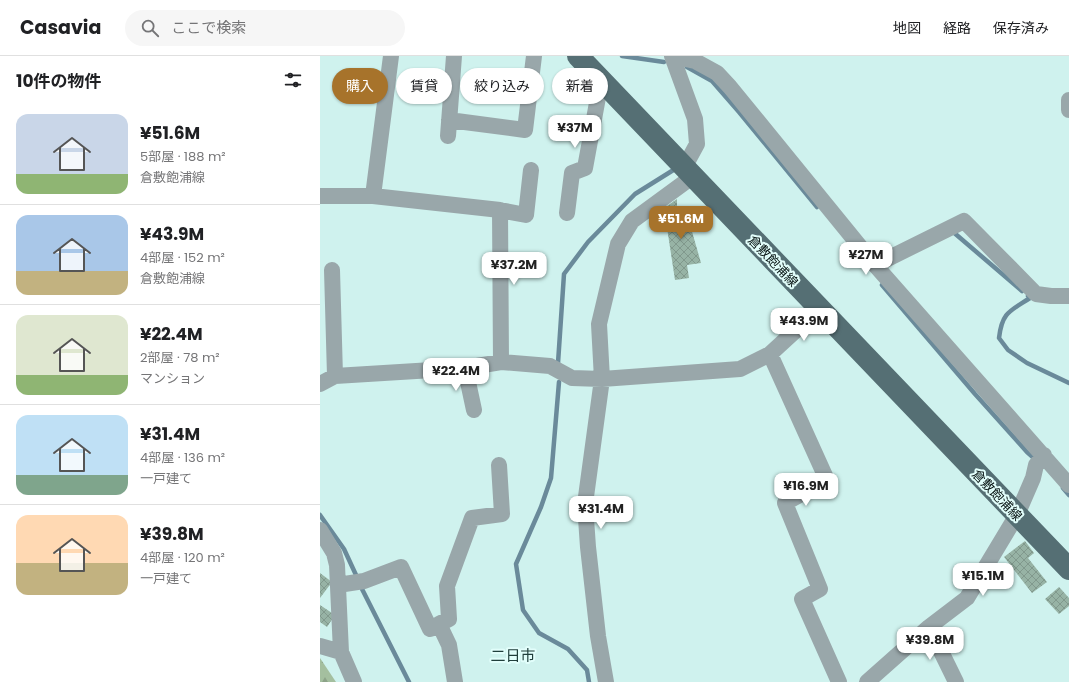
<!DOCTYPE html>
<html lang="ja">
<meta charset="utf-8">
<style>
:root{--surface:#fff;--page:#f6f6f6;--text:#202124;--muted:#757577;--line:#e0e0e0;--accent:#a7732b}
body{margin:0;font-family:Poppins,"Noto Sans JP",sans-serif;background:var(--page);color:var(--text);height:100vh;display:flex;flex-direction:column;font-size:15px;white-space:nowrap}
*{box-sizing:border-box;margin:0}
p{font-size:13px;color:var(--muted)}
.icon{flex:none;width:22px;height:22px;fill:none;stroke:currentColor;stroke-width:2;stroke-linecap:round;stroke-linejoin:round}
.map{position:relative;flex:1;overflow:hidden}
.sheet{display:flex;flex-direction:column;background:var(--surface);width:320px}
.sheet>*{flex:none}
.hud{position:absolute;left:12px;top:12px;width:380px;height:36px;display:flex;gap:8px}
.price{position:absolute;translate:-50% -34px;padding:0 9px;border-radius:8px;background:#fff;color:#222;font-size:13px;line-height:26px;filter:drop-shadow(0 1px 2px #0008)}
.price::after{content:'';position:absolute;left:50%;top:24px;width:12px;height:9px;margin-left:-6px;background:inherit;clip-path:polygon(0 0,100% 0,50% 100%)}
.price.on{background:var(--accent);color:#fff}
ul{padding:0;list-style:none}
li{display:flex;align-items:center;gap:12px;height:100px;padding:0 16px}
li+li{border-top:1px solid var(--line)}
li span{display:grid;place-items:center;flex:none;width:112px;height:80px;border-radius:12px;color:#555}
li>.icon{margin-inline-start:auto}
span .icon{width:48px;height:48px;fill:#fffc;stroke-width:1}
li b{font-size:17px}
h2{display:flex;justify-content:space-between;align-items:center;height:48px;padding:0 16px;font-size:17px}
.chip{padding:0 14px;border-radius:18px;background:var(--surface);box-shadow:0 1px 3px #0004;font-size:14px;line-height:36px}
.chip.on{background:var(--accent);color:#fff}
header{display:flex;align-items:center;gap:24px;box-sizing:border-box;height:56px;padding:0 20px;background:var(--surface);border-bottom:1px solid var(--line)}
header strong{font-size:19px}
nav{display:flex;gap:22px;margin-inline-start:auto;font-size:14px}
.search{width:280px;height:36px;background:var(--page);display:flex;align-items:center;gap:10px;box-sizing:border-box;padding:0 14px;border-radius:22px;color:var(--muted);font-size:15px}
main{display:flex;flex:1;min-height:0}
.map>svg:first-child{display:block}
</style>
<header>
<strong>Casavia</strong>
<div class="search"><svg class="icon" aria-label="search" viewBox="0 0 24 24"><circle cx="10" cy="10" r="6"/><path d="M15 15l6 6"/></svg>ここで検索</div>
<nav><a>地図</a><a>経路</a><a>保存済み</a></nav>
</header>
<main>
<section class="sheet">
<h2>10件の物件<svg class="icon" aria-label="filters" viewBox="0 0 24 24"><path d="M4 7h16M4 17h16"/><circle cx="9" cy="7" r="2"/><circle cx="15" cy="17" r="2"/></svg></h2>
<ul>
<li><span style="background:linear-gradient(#c9d6e8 75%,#8fb573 0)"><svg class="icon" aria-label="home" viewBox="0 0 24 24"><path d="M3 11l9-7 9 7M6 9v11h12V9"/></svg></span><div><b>¥51.6M</b><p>5部屋 · 188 m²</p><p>倉敷飽浦線</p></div></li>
<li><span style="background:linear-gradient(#a9c7e8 70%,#c2b280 0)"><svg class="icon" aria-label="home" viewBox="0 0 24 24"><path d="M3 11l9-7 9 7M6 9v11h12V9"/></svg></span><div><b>¥43.9M</b><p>4部屋 · 152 m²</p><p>倉敷飽浦線</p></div></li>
<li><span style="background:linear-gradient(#dfe7d0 75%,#8fb573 0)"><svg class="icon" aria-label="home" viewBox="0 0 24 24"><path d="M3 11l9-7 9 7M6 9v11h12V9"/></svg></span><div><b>¥22.4M</b><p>2部屋 · 78 m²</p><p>マンション</p></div></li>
<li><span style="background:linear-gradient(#bfe0f5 75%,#7fa58c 0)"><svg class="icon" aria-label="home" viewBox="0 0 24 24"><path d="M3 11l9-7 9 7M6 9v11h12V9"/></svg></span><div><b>¥31.4M</b><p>4部屋 · 136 m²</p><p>一戸建て</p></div></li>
<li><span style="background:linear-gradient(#ffd9b3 60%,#c2b280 0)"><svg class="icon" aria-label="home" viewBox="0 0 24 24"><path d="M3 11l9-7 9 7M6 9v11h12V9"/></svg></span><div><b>¥39.8M</b><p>4部屋 · 120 m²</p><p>一戸建て</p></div></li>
</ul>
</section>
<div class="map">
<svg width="749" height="626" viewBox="0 0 749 626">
<defs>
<pattern id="forest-firs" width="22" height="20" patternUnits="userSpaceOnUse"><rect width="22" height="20" fill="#a4bf9f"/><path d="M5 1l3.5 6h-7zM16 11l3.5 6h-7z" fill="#8ca388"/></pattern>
<pattern id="building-cross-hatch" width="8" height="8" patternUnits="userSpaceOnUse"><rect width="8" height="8" fill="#97b3a5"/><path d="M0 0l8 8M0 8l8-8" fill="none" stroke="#81998d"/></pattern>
</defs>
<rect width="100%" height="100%" fill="#cff2ee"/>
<path fill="url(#forest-firs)" d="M0 602 16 626H0Z"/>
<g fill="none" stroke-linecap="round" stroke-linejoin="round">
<path stroke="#6a8a9a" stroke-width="4.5" d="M302 0 344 6
M367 11 392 25 419 56 497 151
M632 175 702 235
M562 229 655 338 707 396 716 404
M708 240 710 242C690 255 682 256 679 282L688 294 707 307 749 327
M238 307 244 218 268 186 315 138 355 113
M239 326 231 422 221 451 196 508 203 554 219 577 248 593 267 614 269 626
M743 432 749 439
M0 459 24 493 36 519
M42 533 89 626"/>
</g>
<path fill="url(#building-cross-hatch)" d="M357 143V150L365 151 381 207 367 209 369 222 355 224 344 152Z
M705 485 714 497 708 502 727 526 712 537 684 501Z
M0 517 12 526 0 542Z
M739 531 749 542V550L739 558 725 543Z
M0 549 15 559 7 571 0 566Z"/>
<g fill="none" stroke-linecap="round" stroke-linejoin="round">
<path stroke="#99a7aa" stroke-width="16" d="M352 0 375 5 397 17 410 31 555 209 749 429
M352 0 375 63 377 88 364 112
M749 44V54
M129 64 205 74 214 0
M128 80 134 0
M0 140H53L180 154 206 159 211 114
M53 140 71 0
M180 154 181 306
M247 157 252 117 265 112 281 25
M555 209 644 165 716 238 731 240H749
M12 214 15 320
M450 298 507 424 465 447 500 533 482 543 519 626
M145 312 154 354
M0 328 15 320 145 312 181 306 230 310 252 322 282 323 420 313 450 298 499 253
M0 474 14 497 17 509 21 596 34 626
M18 529 44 525 81 511 110 573 119 568 129 589 135 626
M119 568 129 563 127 530 152 462 182 458 179 409
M609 571 636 626
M0 590 21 596
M286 626 278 580 268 491 265 448 282 323 279 268 298 188 312 165 372 121
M547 626 609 571 647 542 697 459 713 422 716 409 724 399"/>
<path stroke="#556f74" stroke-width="22" d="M258 0 749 513"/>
</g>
<g text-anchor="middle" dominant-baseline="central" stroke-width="4" stroke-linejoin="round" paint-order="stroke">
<g font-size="13" fill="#061211" stroke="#e2fefb">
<text transform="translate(453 205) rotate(46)">倉敷飽浦線</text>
<text transform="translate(677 439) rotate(46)">倉敷飽浦線</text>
</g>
<g font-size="15" fill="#203e3b" stroke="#e2fefb">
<text x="193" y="599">二日市</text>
</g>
</g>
</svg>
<b class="price" style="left:255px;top:93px">¥37M</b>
<b class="price on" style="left:361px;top:184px">¥51.6M</b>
<b class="price" style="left:546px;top:220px">¥27M</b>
<b class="price" style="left:194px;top:230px">¥37.2M</b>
<b class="price" style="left:484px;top:286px">¥43.9M</b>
<b class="price" style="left:136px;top:336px">¥22.4M</b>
<b class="price" style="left:486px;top:451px">¥16.9M</b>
<b class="price" style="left:281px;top:474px">¥31.4M</b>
<b class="price" style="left:663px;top:541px">¥15.1M</b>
<b class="price" style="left:610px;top:605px">¥39.8M</b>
<div class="hud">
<a class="chip on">購入</a>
<a class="chip">賃貸</a>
<a class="chip">絞り込み</a>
<a class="chip">新着</a>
</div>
</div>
</main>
